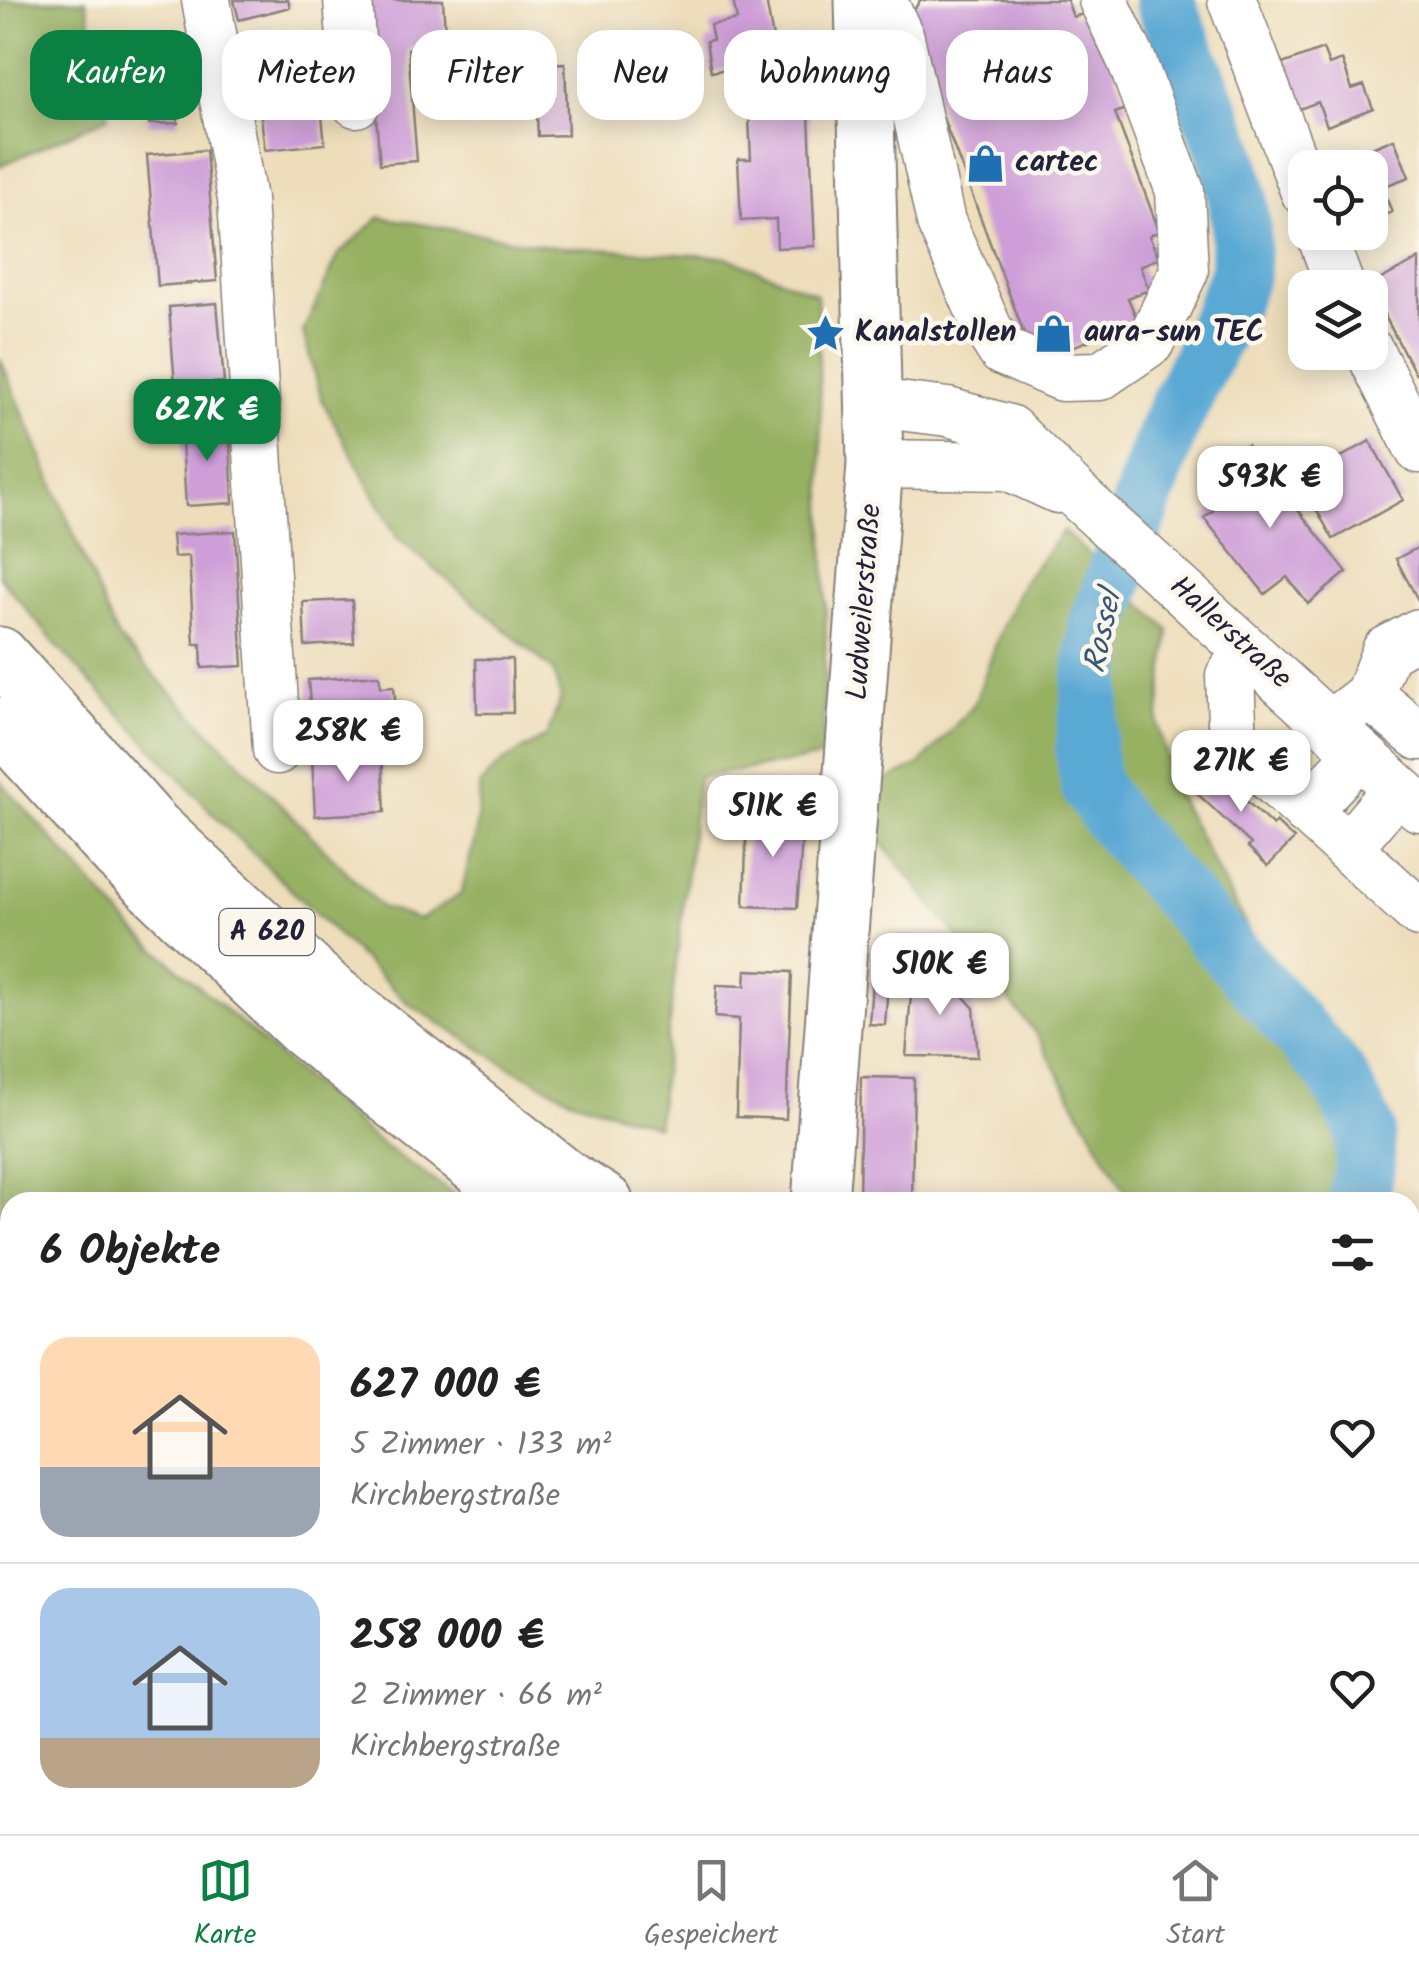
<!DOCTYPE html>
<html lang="de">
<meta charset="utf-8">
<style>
:root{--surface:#fff;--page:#f6f6f6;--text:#222;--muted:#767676;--line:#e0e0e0;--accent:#0b8043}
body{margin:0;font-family:Kalam,sans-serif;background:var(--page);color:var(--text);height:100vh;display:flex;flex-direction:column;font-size:38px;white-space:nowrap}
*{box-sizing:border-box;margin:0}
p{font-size:32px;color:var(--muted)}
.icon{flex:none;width:55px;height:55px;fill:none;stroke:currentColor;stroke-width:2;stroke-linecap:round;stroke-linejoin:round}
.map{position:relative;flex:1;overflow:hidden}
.sheet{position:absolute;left:0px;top:1192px;width:1420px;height:642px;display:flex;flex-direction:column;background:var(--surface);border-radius:30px 30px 0 0;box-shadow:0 5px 25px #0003}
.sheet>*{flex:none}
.banner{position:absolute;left:30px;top:30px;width:1360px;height:90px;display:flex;gap:20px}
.controls{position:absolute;left:1288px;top:150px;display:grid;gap:20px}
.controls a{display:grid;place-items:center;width:100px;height:100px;border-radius:20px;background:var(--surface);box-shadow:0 5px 25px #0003;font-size:50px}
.price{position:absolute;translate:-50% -85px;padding:0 22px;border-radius:20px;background:#fff;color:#222;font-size:32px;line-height:65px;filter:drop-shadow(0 2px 5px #0008)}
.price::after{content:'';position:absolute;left:50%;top:60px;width:30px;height:22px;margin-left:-15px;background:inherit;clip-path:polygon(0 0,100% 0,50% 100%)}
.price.active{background:var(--accent);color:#fff}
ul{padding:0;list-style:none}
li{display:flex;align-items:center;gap:30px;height:250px;padding:0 40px}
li+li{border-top:2px solid var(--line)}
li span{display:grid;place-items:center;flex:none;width:280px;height:200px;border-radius:30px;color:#555}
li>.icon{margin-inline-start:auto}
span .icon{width:120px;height:120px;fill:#fffc;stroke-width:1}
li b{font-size:42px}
h2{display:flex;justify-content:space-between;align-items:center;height:120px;padding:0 40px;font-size:42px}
.pill{padding:0 35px;border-radius:30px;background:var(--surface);box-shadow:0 5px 25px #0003;font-size:35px;line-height:90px}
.pill.active{background:var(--accent);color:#fff}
.menu{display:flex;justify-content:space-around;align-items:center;height:140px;border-top:2px solid var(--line);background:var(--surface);font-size:28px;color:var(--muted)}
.menu a{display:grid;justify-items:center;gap:5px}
.menu .active{color:var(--accent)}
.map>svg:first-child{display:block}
</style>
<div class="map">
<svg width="1419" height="1834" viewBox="0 0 1419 1834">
<rect width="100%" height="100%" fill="#fbf7ec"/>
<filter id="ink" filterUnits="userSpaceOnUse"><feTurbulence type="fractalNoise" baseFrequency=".01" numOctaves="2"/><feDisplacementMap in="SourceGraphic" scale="20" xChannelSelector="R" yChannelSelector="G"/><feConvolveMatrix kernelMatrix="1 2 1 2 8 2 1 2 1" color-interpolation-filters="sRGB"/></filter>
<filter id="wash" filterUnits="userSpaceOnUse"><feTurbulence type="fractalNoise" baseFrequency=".0048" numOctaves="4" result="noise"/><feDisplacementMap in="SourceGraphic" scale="40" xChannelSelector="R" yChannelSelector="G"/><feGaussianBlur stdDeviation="2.25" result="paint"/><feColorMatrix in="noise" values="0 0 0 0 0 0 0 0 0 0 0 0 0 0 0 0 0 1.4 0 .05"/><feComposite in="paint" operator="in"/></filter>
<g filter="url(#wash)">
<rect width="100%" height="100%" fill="#edddba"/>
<path fill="#97b163" stroke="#5c6a4f" stroke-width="2.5" d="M0 0H86L108 117 0 166Z
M380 217 548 246 726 257 817 294 826 608 823 757 698 777 657 1126 570 1098 508 1066 408 1003 221 822 57 646 0 577V358L117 637 381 907 419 920 461 894 476 834 480 785 501 763 547 736 561 698 553 670 397 537 322 400 303 332 339 254Z
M1063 531 1169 630 1158 723 1176 793 1392 1202H1131L1037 1035 878 838 884 782 919 765 974 705 1001 630 1022 584Z
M0 781 134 930 374 1139 464 1202H10V1825H540L541 1834H0Z
M1410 1222 1419 1227V1834H1259L1254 1825H1410Z"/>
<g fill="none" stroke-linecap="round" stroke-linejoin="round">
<path stroke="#5aa8d4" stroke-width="60" d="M1164 0 1226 149 1237 192 1241 227 1240 272 1224 312 1169 427 1098 627 1085 752 1091 787 1115 822 1336 1073 1365 1129V1167L1357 1202
M1330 1825 1332 1834"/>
</g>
<g id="blocks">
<path fill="#ce9ed8" d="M234 0H288L290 7 239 20Z
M354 0H443L446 46 408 49 417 161 380 164 375 104Z
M733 0H766L777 60 711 72 706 41 713 40 710 25 737 20Z
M920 0H1067L1073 17 1093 11 1128 108 1115 113 1159 231 1149 236 1159 258 1140 266 1149 290 1128 298 1138 322 1059 352 1025 336 907 22Z
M1323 49 1329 65 1342 60 1352 89 1364 85 1373 108 1327 126 1318 102 1294 111 1277 66Z
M565 63 568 135 538 136 536 95H545L544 64Z
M317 70 325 144 265 150 256 77Z
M177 94 178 123 149 124 147 95Z
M808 94 815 246 777 248 776 219 741 221 738 159H751L748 97Z
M1394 139 1409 177 1382 187 1392 212 1370 221V168L1324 167Z
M206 150 217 281 158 286 147 155Z
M1419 259V371L1415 373 1370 288H1364Z
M217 303 224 382 175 386 169 307Z
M229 423 233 503 186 506 181 425Z
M1370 441 1403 500 1333 539 1300 480Z
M1247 445 1347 572 1308 604 1287 577 1265 594 1204 518 1221 504 1210 491 1226 478 1218 468Z
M235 531 243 666 202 668 201 644H194L189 556 174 557 172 535Z
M1419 547V602L1396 559Z
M352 600 354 643 305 646 303 602Z
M476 659H512L513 713H477Z
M379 675 381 687 394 686 397 722 312 728 308 680Z
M382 754 385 812 315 816 312 758Z
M1207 764 1273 826 1276 822 1294 839 1268 866 1248 847 1251 844 1187 784Z
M804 813 797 908 744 906 747 817Z
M874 955 890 956 885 1025 869 1024Z
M931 961 974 1008 978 1057 906 1056 912 982Z
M746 970 792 972 786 1119 736 1117 739 1019 715 1017 717 985 745 986Z
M861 1077 914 1078 912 1202H859Z
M851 1825H903V1834H851Z
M1126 1825H1190V1834H1127Z"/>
</g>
</g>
<g filter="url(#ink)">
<use href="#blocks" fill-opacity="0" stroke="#88807a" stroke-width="2.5"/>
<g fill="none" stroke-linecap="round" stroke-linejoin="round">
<defs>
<path id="minor" d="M206 0 242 199 277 750
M348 0 356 103
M882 0 900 38 941 222 988 329 1002 351 1062 377 1100 376 1150 342 1184 271 1180 191 1131 59 1103 0
M1232 0 1305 192
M1320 232 1341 288
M1370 352 1419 449
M874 403 948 412 1009 429 1083 501 1419 807
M875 464 1008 466 1058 489
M1247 650 1230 676 1233 744 1419 913
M1369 695 1419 736
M1330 725 1369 695 1386 651 1419 633
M1306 811 1360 753
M1347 848 1398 788"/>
<path id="major" d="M820 1202 875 464 863 0
M801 1834 802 1825"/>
<path id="highway" d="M0 655 154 827 328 989 565 1177 605 1202
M0 725 118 854 304 1030 521 1202
M1410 1591 1419 1594
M1410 1652 1419 1655"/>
</defs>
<use href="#minor" stroke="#88807a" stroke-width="51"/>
<use href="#major" stroke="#88807a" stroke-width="59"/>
<use href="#highway" stroke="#88807a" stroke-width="59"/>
<use href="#minor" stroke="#fff" stroke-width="48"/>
<use href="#major" stroke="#fff" stroke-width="55"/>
<use href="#highway" stroke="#fff" stroke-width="55"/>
</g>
</g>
<defs>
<symbol id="shop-bare" viewBox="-9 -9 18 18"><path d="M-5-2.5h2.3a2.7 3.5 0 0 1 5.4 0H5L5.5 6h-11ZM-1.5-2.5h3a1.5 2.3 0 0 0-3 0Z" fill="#1f6fb2" stroke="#fbf7ec" stroke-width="2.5" paint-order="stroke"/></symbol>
<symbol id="sight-bare" viewBox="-9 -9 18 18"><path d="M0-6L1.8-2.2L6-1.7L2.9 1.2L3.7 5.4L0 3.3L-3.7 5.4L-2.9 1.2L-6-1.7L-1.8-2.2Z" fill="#1f6fb2" stroke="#fbf7ec" stroke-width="2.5" paint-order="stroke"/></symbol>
</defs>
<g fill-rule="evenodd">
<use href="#shop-bare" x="958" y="136" width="55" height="55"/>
<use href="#sight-bare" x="798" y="306" width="55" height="55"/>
<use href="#shop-bare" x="1026" y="306" width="55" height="55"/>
</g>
<g text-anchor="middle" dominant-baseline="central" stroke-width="9" stroke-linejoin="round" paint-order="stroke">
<rect fill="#fbf7ec" stroke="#636270" stroke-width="2.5" x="219.5" y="909" width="95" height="46" rx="8"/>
<g font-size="28" font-weight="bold" fill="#22223b">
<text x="267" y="932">A 620</text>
</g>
<g font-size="30" font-weight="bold" fill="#22223b" stroke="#fbf7ec" text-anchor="start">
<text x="1015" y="163">cartec</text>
<text x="855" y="333">Kanalstollen</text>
<text x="1084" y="333">aura-sun TEC</text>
</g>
<g font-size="30" fill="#22223b" stroke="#fbf7ec">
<text transform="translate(865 602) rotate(-86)">Ludweilerstraße</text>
<text transform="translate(1230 633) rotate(42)">Hallerstraße</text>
</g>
<g font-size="32" font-style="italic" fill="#385878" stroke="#fbf7ec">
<text transform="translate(1104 632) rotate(-78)">Rossel</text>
</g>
</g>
</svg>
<div class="controls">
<a><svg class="icon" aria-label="locate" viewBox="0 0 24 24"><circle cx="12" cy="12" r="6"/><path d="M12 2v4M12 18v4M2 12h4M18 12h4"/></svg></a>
<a><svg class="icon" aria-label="layers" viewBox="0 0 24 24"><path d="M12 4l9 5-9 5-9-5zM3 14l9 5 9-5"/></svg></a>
</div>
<b class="price active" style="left:207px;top:464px">627K €</b>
<b class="price" style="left:1270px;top:531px">593K €</b>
<b class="price" style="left:348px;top:785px">258K €</b>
<b class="price" style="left:1241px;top:815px">271K €</b>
<b class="price" style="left:773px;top:860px">511K €</b>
<b class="price" style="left:940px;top:1018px">510K €</b>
<div class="banner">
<a class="pill active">Kaufen</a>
<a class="pill">Mieten</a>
<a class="pill">Filter</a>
<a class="pill">Neu</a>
<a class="pill">Wohnung</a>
<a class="pill">Haus</a>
</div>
<section class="sheet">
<h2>6 Objekte<svg class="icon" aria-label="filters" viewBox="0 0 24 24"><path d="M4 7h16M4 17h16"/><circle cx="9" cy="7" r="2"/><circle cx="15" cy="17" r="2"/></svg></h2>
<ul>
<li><span style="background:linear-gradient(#ffd9b3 65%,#9aa5b1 0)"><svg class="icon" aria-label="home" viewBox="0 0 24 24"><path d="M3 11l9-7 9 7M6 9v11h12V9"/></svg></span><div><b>627 000 €</b><p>5 Zimmer · 133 m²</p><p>Kirchbergstraße</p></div><svg class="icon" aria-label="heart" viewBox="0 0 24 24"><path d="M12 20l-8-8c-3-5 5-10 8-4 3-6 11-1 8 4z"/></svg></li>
<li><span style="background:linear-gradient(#a9c7e8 75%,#b9a48a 0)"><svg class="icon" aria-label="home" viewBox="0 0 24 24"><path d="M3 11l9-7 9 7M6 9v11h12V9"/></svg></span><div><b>258 000 €</b><p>2 Zimmer · 66 m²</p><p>Kirchbergstraße</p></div><svg class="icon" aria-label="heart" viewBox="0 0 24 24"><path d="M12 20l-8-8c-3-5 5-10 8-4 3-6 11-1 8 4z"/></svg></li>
</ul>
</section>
</div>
<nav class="menu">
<a class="active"><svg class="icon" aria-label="map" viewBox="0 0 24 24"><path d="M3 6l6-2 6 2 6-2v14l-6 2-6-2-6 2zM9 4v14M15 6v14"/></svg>Karte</a>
<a><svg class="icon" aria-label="saved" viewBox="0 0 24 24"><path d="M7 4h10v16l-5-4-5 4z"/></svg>Gespeichert</a>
<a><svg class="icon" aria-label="home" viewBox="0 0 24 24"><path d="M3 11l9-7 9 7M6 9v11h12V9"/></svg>Start</a>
</nav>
